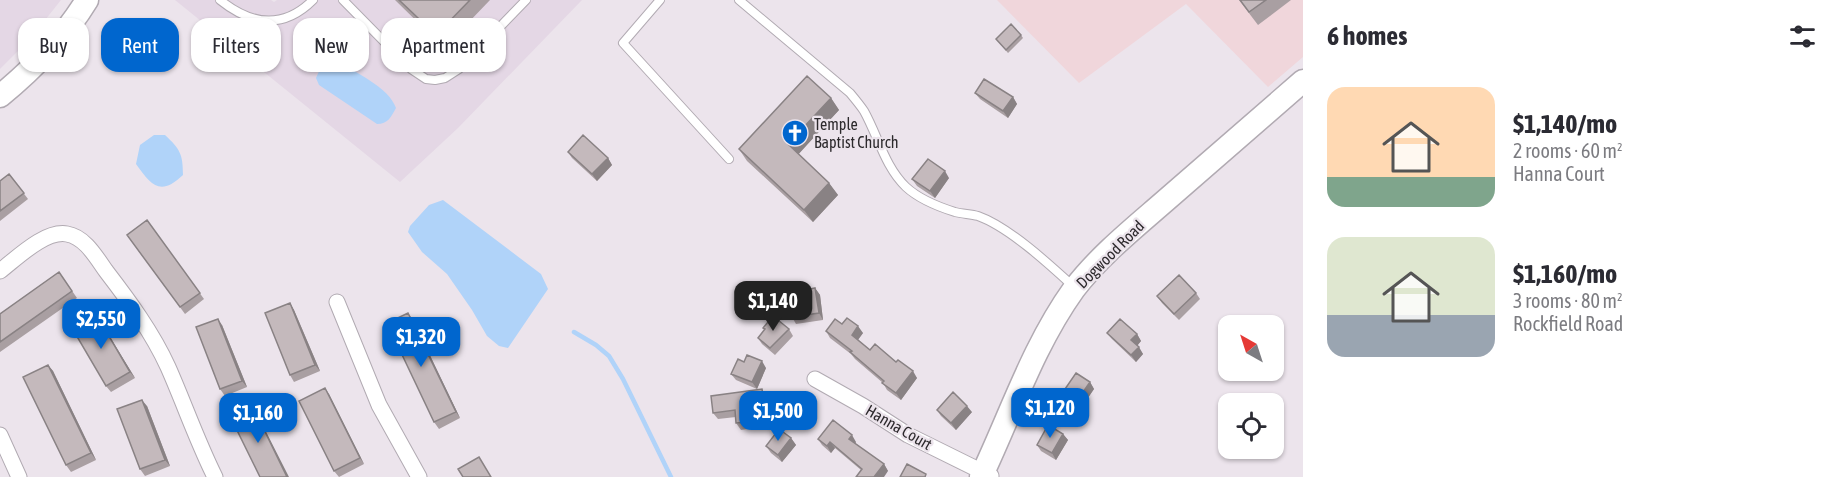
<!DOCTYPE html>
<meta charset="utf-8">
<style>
:root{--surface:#fff;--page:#f7f7f7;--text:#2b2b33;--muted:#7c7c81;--accent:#0066ce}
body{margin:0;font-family:"Asap Condensed",sans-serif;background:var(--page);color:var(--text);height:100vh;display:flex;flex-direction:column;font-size:22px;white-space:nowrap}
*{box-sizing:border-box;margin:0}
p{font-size:20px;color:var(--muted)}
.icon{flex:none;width:33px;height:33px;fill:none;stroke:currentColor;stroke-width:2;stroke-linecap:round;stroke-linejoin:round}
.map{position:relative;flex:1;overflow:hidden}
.details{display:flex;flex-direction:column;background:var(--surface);width:540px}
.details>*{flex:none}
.guide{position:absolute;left:18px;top:18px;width:570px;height:54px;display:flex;gap:12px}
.needle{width:39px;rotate:321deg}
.fabs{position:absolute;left:1218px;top:315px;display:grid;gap:12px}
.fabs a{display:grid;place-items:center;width:66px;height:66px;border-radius:12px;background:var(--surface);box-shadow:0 2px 4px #0004;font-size:30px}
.price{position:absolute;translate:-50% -51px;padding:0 14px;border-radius:12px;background:var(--accent);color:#fff;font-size:20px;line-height:39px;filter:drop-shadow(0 2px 3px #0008)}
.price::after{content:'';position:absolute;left:50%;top:36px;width:18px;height:14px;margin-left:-9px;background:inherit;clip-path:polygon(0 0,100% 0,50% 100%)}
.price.on{background:#222;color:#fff}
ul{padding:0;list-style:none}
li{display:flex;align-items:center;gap:18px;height:150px;padding:0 24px}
li span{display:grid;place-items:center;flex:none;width:168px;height:120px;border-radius:18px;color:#555}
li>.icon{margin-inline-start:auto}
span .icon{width:72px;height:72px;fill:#fffc;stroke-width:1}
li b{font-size:26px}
h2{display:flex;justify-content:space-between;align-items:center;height:72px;padding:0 24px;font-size:26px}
.pill{padding:0 21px;border-radius:18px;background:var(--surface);box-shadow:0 2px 4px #0004;font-size:21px;line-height:54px}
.pill.on{background:var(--accent);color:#fff}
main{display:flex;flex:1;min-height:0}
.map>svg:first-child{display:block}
</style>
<main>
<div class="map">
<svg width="1303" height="477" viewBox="0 0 1303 477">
<rect width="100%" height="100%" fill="#ece4ec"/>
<path fill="#f0d6db" d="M997 0H1303V57L1268 87 1186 4 1079 83Z"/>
<path fill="#e4d7e5" d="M0 0H61L30 39 0 69Z
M175 0H271L274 2 277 0H582L458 128 400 182Z"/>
<path fill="#b0d3f9" d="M328 60H336C354 72 389 87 396 108 391 117 388 124 377 124L319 85 316 78 320 69Z
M154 135H165C180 149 183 154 183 175 160 197 151 185 136 164L140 145Z
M443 200 541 274 548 289 508 348 499 346 487 336 472 310 447 274 422 252 408 232 410 226 429 205Z"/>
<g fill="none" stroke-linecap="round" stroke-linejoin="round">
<path stroke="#b0d3f9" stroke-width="4.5" d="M574 332 596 345 609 356 623 379 671 477"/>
<defs>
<path id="lane" d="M220 0C251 25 283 30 313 0
M343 0 411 69 426 79 435 80 445 78 459 69 526 0
M660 0 623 43 729 159
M739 0 850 93C855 99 860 105 864 111 878 136 885 167 906 187 919 199 939 207 955 212 963 214 971 214 978 216 1009 227 1050 265 1074 287"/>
<path id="street" d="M0 271C17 258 45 230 67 234 85 237 96 257 106 271 129 301 152 332 168 367 184 403 197 441 215 477
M337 302 379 405 419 477
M815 379 863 406 908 435 991 476
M0 435 19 477"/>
<path id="secondary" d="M0 96C33 69 65 36 87 0
M981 477C1011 414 1033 346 1074 289 1099 256 1134 228 1165 201 1211 161 1257 121 1303 81"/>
</defs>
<use href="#lane" stroke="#b1aab2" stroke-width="10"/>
<use href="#street" stroke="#b1aab2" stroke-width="17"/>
<use href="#secondary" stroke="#b1aab2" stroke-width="25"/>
<use href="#lane" stroke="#fff" stroke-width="8"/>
<use href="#street" stroke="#fff" stroke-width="15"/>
<use href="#secondary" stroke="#fff" stroke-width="22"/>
</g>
<path fill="#a99fa2" d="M395 0H490L444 48Z
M1239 0H1291L1258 25Z
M1021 35 1023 38 1008 53 996 39Z
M975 93 1013 97 1017 104 1008 118 980 99Z
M831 98 839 110 798 154 829 183 838 195 813 222 747 161 739 149Z
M568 152 608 158 612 165 597 181 572 158Z
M9 174 28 199 0 221V181Z
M949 178 935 198 917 186 912 179Z
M147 220 204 299 185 314 127 235Z
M59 272 77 298 0 352V314Z
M815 288 820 295 823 320 796 324 792 317 801 300Z
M1196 293 1200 299 1179 320 1162 303 1157 296Z
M290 303 294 310 320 371 294 382 290 375Z
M96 314 135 378 111 392 106 386Z
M413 320 460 418 439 429 434 422Z
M842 324 863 333 858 340 870 350 896 362 917 378 901 400 887 390 883 383 855 359 851 354 830 338 826 331Z
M222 325 247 387 225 396 220 389Z
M763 328 789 329 793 336 775 355 762 344 758 338 764 330Z
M1107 333 1137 334 1141 341 1137 346 1143 354 1136 362 1112 339Z
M744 362 766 368 757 389 736 380 731 374Z
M48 365 53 371 96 460 71 472 66 465Z
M1090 382 1094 389 1083 405 1070 396 1065 389Z
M329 394 364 464 339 477 334 471Z
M766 396 768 411 759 412 761 427 741 430 736 423V417L718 419 713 413Z
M147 406 170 466 145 476 140 469Z
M937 410 972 412 956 430 941 416Z
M1063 434 1068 440 1056 460 1041 451 1037 445Z
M791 438 796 445 782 462 771 453 766 446Z
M818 439 856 442 855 444 884 464 888 471 861 470 835 448 831 453 822 445Z"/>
<path fill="#898284" d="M1013 97 1017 104 1008 118 1003 111Z
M831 98 839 110 796 157 788 144Z
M608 158 612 165 597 181 592 174Z
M945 171 949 178 935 198 930 191Z
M829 183 838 195 813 222 804 210Z
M815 288 820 295 823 320 819 313Z
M290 303 294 310 320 371 315 365Z
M408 313 413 320 460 418 456 412Z
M96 314 100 321 135 378 130 372Z
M218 319 222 325 247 387 242 381Z
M858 326 863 333 857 341 852 335Z
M1137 334 1141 341 1136 347 1131 340Z
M1139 347 1143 354 1136 362 1131 355Z
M762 361 766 368 757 389 752 382Z
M48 365 53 371 96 460 91 453Z
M913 371 917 378 901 400 896 393Z
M1090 382 1094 389 1083 405 1079 398Z
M325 388 329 394 364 464 360 458Z
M762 389 766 396 768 411 764 404Z
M142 400 147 406 170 466 165 460Z
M252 405 256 412 289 477H287Z
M754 406 759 412 761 427 756 421Z
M967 406 972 412 956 430 951 423Z
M1063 434 1068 440 1056 460 1052 453Z
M852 435 856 442 853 446 849 439Z
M791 438 796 445 782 462 778 455Z
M830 442 835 448 831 453 827 446Z
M884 464 888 471 884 477H874Z"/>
<path fill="#c4b9bc" stroke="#898284" stroke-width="1.5" d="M399 0H470L436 35Z
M1240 0H1266L1249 12Z
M1011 24 1021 35 1006 50 996 39Z
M807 76 831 98 788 144 829 183 804 210 739 149Z
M984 79 1013 97 1003 111 975 93Z
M583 135 608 158 592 174 568 152Z
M928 159 945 171 930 191 912 179Z
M9 174 24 193 0 211V181Z
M147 220 200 293 180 307 127 235Z
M59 272 72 291 0 342V314Z
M1179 275 1196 293 1174 314 1157 296Z
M815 288 819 313 792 317 789 301 801 300 800 291Z
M290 303 315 365 290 375 265 313Z
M408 313 456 412 434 422 387 323Z
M96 314 130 372 106 386 72 328Z
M773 316 789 329 770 348 758 338 765 329 763 328Z
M847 318 858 326 852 335 870 350 875 344 896 362 898 360 913 371 896 393 882 383 884 381 850 352 852 351 826 331 835 319 842 324Z
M218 319 242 381 220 389 196 327Z
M1120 319 1137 334 1131 340 1139 347 1131 355 1107 333Z
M747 355 762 361 752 382 731 374 738 359 744 362Z
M48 365 91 453 66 465 23 377Z
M1076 373 1090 382 1079 398 1065 389Z
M325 388 360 458 334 471 299 401Z
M762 389 764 404 754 406 756 421 736 423 735 410 713 413 711 396Z
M953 392 967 406 951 423 937 410Z
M142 400 165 460 140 469 117 409Z
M252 405 287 477H260L230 416Z
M833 420 852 435 849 439 884 464 874 477H856L862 469 830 442 827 446 818 439Z
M1048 425 1063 434 1052 453 1037 445Z
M779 429 791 438 778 455 766 446Z
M479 457 491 477H463L458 469Z
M907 464 926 474 925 477H900Z"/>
<defs>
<symbol id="church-disc" viewBox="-11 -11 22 22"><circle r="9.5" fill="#0066ce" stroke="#ece4ec"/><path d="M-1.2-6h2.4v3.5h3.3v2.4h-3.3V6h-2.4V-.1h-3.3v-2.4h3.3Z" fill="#fff"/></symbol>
</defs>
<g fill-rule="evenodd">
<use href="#church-disc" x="780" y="118" width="30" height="30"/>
</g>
<g text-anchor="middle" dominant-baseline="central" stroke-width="4.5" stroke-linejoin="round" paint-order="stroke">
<g font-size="16" fill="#2c292c" stroke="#ece4ec" text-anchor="start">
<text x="814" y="124">Temple<tspan x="814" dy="18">Baptist Church</tspan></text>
</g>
<g font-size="16" fill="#2c292c" stroke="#ece4ec">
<text transform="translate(1110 254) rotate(-45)">Dogwood Road</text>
<text transform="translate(899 427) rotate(30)">Hanna Court</text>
</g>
</g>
</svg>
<div class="fabs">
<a><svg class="needle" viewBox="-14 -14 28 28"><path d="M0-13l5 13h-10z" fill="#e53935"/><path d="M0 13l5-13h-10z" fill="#7c7c81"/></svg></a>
<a><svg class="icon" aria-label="locate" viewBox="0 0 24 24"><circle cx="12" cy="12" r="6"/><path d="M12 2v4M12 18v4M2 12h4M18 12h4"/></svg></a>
</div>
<b class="price on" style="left:773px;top:332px">$1,140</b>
<b class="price" style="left:101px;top:350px">$2,550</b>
<b class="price" style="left:421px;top:368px">$1,320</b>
<b class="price" style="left:1050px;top:439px">$1,120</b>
<b class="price" style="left:778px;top:442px">$1,500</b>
<b class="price" style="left:258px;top:444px">$1,160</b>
<div class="guide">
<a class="pill">Buy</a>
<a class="pill on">Rent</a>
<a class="pill">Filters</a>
<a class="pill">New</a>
<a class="pill">Apartment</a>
</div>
</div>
<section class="details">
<h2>6 homes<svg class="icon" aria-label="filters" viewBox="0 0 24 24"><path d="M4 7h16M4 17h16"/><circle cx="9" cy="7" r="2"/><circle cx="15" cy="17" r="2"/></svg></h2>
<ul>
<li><span style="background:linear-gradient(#ffd9b3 75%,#7fa58c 0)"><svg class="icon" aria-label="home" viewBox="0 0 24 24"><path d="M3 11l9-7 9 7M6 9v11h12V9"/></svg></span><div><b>$1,140/mo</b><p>2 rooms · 60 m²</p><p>Hanna Court</p></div></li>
<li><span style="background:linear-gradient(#dfe7d0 65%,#9aa5b1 0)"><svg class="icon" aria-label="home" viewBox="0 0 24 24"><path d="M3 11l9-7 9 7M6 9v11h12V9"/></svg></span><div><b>$1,160/mo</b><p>3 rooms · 80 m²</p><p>Rockfield Road</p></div></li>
</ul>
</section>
</main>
